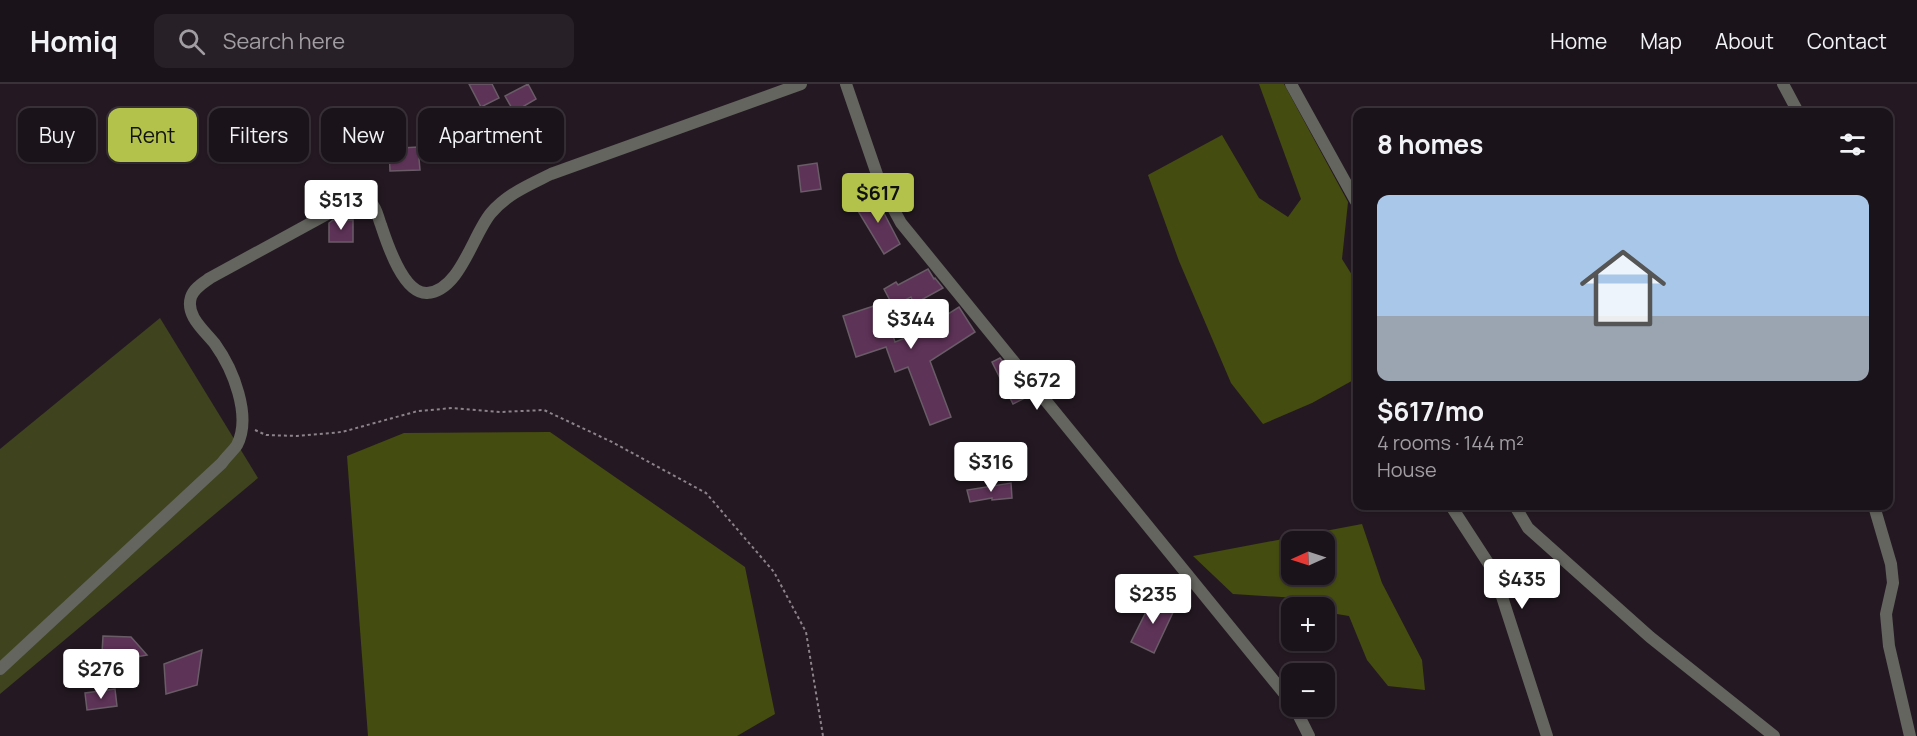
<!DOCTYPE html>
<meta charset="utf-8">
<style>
:root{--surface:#1b131a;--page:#282027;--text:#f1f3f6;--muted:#a09ea2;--line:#393239;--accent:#b3c24b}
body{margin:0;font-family:Manrope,sans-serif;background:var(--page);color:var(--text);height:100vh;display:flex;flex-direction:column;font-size:22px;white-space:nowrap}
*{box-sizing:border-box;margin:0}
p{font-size:20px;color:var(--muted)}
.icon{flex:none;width:33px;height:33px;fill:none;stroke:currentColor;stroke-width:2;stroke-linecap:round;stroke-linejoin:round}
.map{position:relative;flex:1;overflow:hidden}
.details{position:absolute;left:1353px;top:24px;width:540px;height:402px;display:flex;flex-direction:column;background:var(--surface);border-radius:12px;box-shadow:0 2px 4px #0004,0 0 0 2px var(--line)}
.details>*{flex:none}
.banner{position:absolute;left:18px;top:24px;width:570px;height:54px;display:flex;gap:12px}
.needle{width:39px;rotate:267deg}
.buttons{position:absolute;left:1281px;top:447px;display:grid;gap:12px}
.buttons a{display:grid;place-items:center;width:54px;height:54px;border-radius:12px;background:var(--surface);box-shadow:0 2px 4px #0004,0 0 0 2px var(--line);font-size:30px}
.price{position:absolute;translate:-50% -51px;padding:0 14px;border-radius:6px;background:#fff;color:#222;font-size:20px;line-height:39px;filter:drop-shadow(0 2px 3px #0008)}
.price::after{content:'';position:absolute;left:50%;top:36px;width:18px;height:14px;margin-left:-9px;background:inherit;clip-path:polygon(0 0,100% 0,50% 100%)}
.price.current{background:var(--accent);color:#111}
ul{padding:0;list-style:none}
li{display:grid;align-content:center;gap:12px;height:318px;padding:0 24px}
li span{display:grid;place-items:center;height:186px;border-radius:12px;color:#555}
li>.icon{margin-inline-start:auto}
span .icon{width:108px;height:108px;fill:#fffc;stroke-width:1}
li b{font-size:26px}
h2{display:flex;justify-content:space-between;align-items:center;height:72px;padding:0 24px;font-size:26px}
.tag{padding:0 21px;border-radius:12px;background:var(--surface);box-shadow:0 2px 4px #0004,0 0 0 2px var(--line);font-size:21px;line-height:54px}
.tag.current{background:var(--accent);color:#111}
header{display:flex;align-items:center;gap:36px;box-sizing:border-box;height:84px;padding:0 30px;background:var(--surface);border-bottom:2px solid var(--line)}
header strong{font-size:28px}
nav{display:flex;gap:33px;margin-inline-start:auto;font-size:21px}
.search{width:420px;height:54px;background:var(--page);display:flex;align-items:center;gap:15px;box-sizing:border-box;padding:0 21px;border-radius:12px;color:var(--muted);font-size:22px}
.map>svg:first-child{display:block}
</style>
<header>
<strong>Homiq</strong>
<div class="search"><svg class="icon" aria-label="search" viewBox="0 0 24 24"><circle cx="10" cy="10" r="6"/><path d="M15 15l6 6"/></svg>Search here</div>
<nav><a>Home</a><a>Map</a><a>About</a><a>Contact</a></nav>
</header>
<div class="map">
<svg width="1917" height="652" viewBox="0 0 1917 652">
<rect width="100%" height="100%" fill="#241922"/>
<path fill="#3f441e" d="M160 234 258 394 0 610V365Z"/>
<path fill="#454c10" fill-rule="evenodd" d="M1259 0H1284L1348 118 1342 175 1357 199V294L1312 319 1263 340 1231 299 1179 177 1148 91 1222 51 1259 114 1288 133 1301 115Z
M550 348 745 483 775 630 737 652H368L347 372 404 349Z
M1362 440 1382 499 1422 576 1425 606 1388 602 1367 576 1349 532 1325 528 1324 524 1312 523 1298 514 1233 510 1193 472ZM1292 458H1324V490H1292Z"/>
<path fill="#5e3358" stroke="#695c67" stroke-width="1.5" d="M469 0H492L499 14 481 23Z
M528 0 536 15 514 28 505 12Z
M554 45 561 67 540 74 533 51Z
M399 48 401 64 418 63 420 86 390 87 389 62H383V49Z
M817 79 821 105 801 108 798 82Z
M874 110 900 160 884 170 855 122Z
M333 136H353V158H329V139Z
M928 185 934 195 935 194 943 204 914 220 911 213 893 222 884 205 896 198 898 201Z
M883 219 895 258 918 249 959 223 975 248 930 277 951 333 930 341 908 283 895 288 886 263 856 273 843 232Z
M1000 274 1029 312 1013 320 992 278Z
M1011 399 1012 414 992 416V414L970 418 967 406Z
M1153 514 1175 524 1154 569 1131 558Z
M103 552 131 553 147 571 121 576 102 569Z
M202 566 197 601 166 610 164 580Z
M115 605 117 622 87 626 85 609Z"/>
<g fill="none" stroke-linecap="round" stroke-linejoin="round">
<path stroke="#8c828a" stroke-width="2" stroke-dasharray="3 3" stroke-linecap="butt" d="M255 346 266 351 297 352 342 348 418 327 453 324 500 328 544 326 612 358 706 409 774 488 806 548 823 652"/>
<path stroke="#64655e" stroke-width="12" d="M1291 0 1358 121
M1783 0 1798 28
M1451 422 1494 488 1547 652
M1515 422 1528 444 1650 553 1774 652
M1874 422 1891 480 1893 499 1886 530 1889 562 1910 652
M0 585 222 379C226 373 233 367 237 361 252 332 233 285 215 260 205 247 185 232 191 213 194 204 203 199 210 194L351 117C358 116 366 113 372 120 377 125 378 134 381 141 387 159 403 210 427 209 460 207 473 150 491 129 507 110 529 101 551 90L801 0"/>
<path stroke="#64655e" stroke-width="12" d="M846 0 881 102 901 139 1292 619
M1294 622 1309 652"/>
</g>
</svg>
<div class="buttons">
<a><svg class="needle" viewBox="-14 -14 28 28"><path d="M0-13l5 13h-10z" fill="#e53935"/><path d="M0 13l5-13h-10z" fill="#a09ea2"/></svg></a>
<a>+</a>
<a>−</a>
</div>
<b class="price current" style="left:878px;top:140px">$617</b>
<b class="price" style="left:341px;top:147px">$513</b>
<b class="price" style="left:911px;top:266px">$344</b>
<b class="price" style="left:1037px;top:327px">$672</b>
<b class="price" style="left:991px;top:409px">$316</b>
<b class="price" style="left:1522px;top:526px">$435</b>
<b class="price" style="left:1153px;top:541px">$235</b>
<b class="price" style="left:101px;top:616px">$276</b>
<div class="banner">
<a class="tag">Buy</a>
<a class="tag current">Rent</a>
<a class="tag">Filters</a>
<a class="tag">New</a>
<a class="tag">Apartment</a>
</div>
<section class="details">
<h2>8 homes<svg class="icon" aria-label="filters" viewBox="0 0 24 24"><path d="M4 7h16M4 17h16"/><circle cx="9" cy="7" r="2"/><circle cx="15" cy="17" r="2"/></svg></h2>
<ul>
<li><span style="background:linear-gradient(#a9c7e8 65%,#9aa5b1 0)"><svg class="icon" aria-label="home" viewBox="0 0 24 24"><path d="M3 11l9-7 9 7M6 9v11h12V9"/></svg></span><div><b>$617/mo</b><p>4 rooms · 144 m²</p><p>House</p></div></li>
</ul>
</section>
</div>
